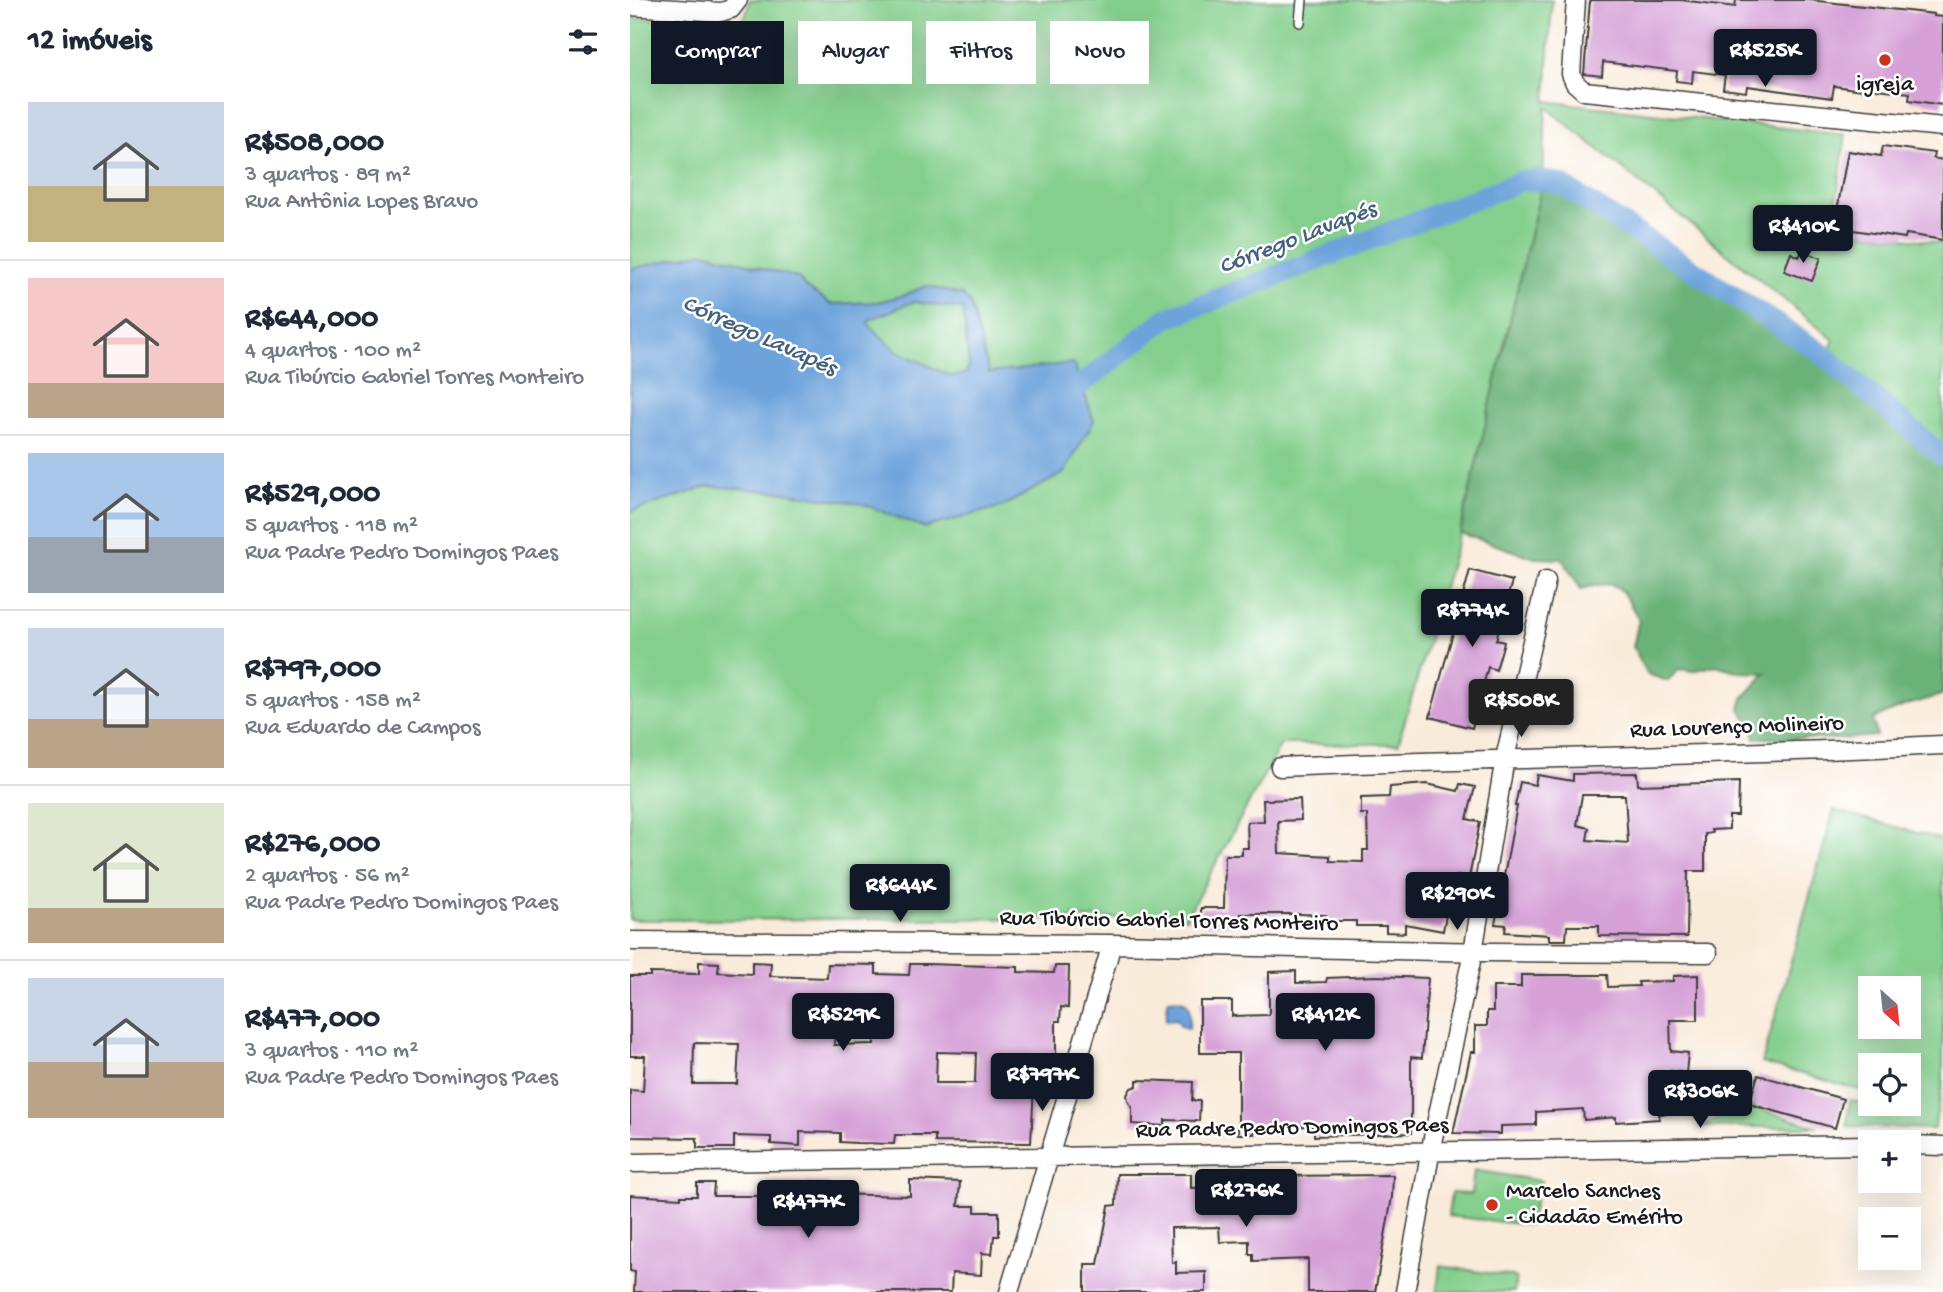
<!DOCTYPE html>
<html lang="pt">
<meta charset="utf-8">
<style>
:root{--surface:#fff;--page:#f2f2f3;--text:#1f2937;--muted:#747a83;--line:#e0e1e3;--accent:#111827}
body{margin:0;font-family:"Gochi Hand",sans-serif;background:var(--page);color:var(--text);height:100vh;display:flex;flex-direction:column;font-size:26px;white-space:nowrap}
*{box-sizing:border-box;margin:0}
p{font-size:23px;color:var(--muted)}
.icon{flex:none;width:38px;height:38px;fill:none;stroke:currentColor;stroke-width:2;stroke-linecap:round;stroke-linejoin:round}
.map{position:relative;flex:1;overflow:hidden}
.details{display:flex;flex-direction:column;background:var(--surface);width:630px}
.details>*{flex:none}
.hud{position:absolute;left:21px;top:21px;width:665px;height:63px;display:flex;gap:14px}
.needle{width:46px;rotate:153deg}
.tools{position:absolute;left:1228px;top:976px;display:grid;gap:14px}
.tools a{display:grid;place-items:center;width:63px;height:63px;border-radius:0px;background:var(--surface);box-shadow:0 7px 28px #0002;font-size:35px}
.price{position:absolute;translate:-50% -60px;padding:0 16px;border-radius:7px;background:var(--accent);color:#fff;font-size:23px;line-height:46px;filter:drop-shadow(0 2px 4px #0008)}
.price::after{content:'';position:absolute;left:50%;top:42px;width:21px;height:16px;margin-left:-10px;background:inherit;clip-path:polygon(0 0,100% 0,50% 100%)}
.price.on{background:#222;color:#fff}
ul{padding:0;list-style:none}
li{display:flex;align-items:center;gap:21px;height:175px;padding:0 28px}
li+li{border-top:2px solid var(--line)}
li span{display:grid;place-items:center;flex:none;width:196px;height:140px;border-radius:0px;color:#555}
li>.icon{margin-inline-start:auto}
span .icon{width:84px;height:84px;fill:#fffc;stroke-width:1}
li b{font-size:30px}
h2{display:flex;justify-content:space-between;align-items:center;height:84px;padding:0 28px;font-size:30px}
.tag{padding:0 24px;border-radius:0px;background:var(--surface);box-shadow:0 7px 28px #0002;font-size:24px;line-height:63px}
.tag.on{background:var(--accent);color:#fff}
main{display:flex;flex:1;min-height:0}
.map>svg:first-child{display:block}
</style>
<main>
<section class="details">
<h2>12 imóveis<svg class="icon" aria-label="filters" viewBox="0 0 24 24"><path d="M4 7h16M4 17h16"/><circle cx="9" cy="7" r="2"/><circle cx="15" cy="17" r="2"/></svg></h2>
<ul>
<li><span style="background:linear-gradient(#c9d6e8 60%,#c2b280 0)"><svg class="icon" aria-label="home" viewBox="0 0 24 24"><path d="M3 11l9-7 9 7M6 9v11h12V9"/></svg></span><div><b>R$508,000</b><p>3 quartos · 89 m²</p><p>Rua Antônia Lopes Bravo</p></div></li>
<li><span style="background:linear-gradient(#f6c9c9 75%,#b9a48a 0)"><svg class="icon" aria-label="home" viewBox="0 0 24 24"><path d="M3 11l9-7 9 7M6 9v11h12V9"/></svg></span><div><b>R$644,000</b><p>4 quartos · 100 m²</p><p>Rua Tibúrcio Gabriel Torres Monteiro</p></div></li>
<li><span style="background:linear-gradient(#a9c7e8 60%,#9aa5b1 0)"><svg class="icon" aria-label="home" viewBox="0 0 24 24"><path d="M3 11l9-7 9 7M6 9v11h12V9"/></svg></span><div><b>R$529,000</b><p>5 quartos · 118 m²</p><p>Rua Padre Pedro Domingos Paes</p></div></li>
<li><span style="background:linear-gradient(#c9d6e8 65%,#b9a48a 0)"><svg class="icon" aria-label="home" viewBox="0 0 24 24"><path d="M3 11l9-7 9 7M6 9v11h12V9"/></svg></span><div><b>R$797,000</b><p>5 quartos · 158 m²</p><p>Rua Eduardo de Campos</p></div></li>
<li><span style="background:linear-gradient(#dfe7d0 75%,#b9a48a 0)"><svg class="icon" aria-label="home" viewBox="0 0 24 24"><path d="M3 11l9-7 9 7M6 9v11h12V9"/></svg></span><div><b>R$276,000</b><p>2 quartos · 56 m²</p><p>Rua Padre Pedro Domingos Paes</p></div></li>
<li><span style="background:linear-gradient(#c9d6e8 60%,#b9a48a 0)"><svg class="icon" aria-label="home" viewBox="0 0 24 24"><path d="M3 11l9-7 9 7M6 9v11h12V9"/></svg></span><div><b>R$477,000</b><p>3 quartos · 110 m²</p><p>Rua Padre Pedro Domingos Paes</p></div></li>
</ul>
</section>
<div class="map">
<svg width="1313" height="1292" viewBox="0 0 1313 1292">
<rect width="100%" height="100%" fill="#fff"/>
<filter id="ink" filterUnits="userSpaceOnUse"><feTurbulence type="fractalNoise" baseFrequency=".0143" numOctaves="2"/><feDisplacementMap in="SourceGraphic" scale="14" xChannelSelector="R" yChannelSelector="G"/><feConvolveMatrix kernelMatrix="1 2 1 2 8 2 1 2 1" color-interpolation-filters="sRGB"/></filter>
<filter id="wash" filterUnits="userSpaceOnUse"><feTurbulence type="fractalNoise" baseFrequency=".00686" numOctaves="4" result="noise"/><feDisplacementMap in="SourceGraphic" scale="28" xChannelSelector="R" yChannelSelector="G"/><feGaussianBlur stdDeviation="1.57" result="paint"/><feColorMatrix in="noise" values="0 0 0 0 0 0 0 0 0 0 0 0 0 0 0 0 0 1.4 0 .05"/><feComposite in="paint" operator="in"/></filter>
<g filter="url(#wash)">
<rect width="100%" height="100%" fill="#f9ebda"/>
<path fill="#84cf8d" stroke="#507654" stroke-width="2" fill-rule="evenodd" d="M119 0H922L916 101 1216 135 1202 229 1313 243V456L1196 357 1204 340 916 107 913 180 830 533 768 744H651L556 918 0 920V18L105 24C116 18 118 12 119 0Z
M1204 810 1313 840V1083L1304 1129 1217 1126 1220 1100 1279 1114 1281 1105 1279 1104V1066H1241V1093L1132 1063ZM1241 989H1279V1027H1241Z
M1110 1103 1119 1106 1188 1127H1073Z
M844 1170 911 1181 899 1225 818 1216 821 1193 841 1194Z
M810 1266 886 1277 884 1292H807Z"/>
<path fill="#6bb278" stroke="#44674a" stroke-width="2" d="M913 180 932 185 1190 352 1313 456V693L1311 695 1274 706 1243 719 1247 736 1209 739 1125 738 1122 727 1110 708 1113 698 1136 673 1109 672 1086 665 1063 671 1049 669 1038 681 1017 674 1003 647 1009 619C988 586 992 578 951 589L932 559 905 558 830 533Z"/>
<path fill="#6da3db" stroke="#44607c" stroke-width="2" fill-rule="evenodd" d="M74 252 169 278 174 286 201 304 247 302 275 295 296 286 332 295 340 303 359 373 444 363 464 421 434 473 373 506 295 528 233 504 153 492 79 486 0 512V269ZM282 302 333 309 339 367C335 376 330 376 321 376L267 351 238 324 239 320Z
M538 1000C563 997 560 1009 559 1028L551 1026 547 1019 536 1020Z"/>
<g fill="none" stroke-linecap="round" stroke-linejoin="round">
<path stroke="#6da3db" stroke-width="21" d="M430 401 535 319 891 181 913 180 932 185 1190 352 1313 456"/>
</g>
<g id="blocks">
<path fill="#d5a1d7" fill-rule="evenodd" d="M960 0H1051L1105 7 1106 0H1179L1304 14V16L1313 17V105L1279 100 1280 93 1240 88 1239 91 1204 86 1202 98 1117 86 1116 92 1093 89 1095 75 1063 71 1062 83 1046 81 1047 71 973 62 972 76 954 74Z
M1253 146 1304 153 1303 158 1313 160V240L1276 234 1275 238 1204 227 1218 151 1251 156Z
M1172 251 1191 258 1182 281 1154 271 1161 253 1169 257Z
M840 570 882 581 866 640 874 642 866 670 858 667 842 728 800 717Z
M1007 773 1008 785 1109 782 1108 816H1099V829L1081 830 1082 833 1075 834V871H1058L1057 937 969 936V926H937L936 940H919V935L875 932 876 925 865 924 887 806H885L890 782 905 785 907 775 943 781V774ZM952 795H995L998 843 957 840 959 828 947 825Z
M797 784 828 791 830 784 845 787 837 819 850 822 839 878 827 876 822 904H818L813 931 775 924V933L756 932V926H726V921H696V915L670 914H611V925H571V908H594L595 855H612V848H618L617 822 634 821 633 800 670 799 671 820 648 821 649 853 700 856V861L733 862V850H738L737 814H731V798L759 797 760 787Z
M69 962 89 963 88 972 122 974V962L141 963 140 976 197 978 198 964 246 965V974L279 975 280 964H297L388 967V972L424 973 425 966H439L438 1008 431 1007 430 1021H426V1057H414L413 1086H404L401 1143 305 1142V1135H265L264 1144 227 1143 210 1142V1133L170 1132V1146L141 1144V1137L104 1136V1148H67V1138L0 1137V1090L13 1091 15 1056H0V976H20V973L69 974ZM207 997 245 998 244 1044 204 1045ZM64 1043 109 1044 107 1084H63ZM307 1052 346 1053 345 1083H306Z
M666 971V983L696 982 697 978 745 976 798 978 792 1058 781 1057V1133L684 1136V1126L624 1127V1134H608V1053H570V1001H602V1016L639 1015V972Z
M891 975H977L978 987 1009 986 1008 982 1043 981V976L1068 975V1020H1040L1041 1051 1058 1053 1056 1073 1041 1071 1044 1113 1029 1114V1119L986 1122V1117L954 1120 953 1109 906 1112V1125L871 1126V1134L823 1133 841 1052H845V1026H857V1011H863V987H891Z
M1128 1075 1213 1099 1205 1128 1119 1104Z
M507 1080 563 1082 562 1101H570L569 1121 535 1120V1126L502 1124V1107L498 1101 497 1095 501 1088 507 1086Z
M487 1174H561V1188L618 1186 617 1177 639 1176 763 1175 762 1197 745 1292H678V1259L623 1261V1254H619V1241L590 1242 589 1227 541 1228 542 1263 546 1262V1273L576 1272V1292H455V1264H468L479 1206 486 1205Z
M280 1180 330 1182 328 1206H345V1212H369V1236H364L362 1254 352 1253 351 1275 322 1273 321 1292H4L5 1272 0 1271V1195L51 1198V1196H67V1183H84L83 1196H136L137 1182H163L199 1183V1194L280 1196Z"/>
</g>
</g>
<g filter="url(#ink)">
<use href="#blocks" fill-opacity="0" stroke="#3d3b38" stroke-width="2"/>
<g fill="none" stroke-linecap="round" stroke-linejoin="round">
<defs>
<path id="service" d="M670 22 672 0"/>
<path id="minor" d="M946 0 941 74 945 83 954 91 1313 127
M0 6 91 12 101 9 108 0
M650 767C871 758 1092 756 1313 745
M0 941 482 944 858 952 1078 953
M1279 1145 1313 1146
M0 1163 1241 1145
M379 1292 482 944
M775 1292 803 1138 843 952 875 758 916 581"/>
</defs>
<use href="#service" stroke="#3d3b38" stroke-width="12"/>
<use href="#minor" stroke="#3d3b38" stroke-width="21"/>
<use href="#service" stroke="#fff" stroke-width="9"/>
<use href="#minor" stroke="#fff" stroke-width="18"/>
</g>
</g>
<g fill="#c8321e" stroke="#fff" stroke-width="2.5">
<circle cx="1255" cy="60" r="7"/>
<circle cx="862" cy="1205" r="7"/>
</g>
<g text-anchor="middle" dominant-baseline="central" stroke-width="5" stroke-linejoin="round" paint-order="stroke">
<g font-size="23" fill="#1c1c1c" stroke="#fff">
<text x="1255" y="85">igreja</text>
<text x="876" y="1192" text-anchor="start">Marcelo Sanches<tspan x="876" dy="26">- Cidadão Emérito</tspan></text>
</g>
<g font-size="23" fill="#1c1c1c" stroke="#fff">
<text transform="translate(1107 728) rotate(-2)">Rua Lourenço Molineiro</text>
<text transform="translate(539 922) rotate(1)">Rua Tibúrcio Gabriel Torres Monteiro</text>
<text transform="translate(662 1129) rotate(-1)">Rua Padre Pedro Domingos Paes</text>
</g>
<g font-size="24" font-style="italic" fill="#44607c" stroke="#fff">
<text transform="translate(668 239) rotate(-21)">Córrego Lavapés</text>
<text transform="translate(129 337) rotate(24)">Córrego Lavapés</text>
</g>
</g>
</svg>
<div class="tools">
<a><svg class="needle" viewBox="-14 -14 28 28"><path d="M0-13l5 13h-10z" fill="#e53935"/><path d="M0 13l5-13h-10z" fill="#747a83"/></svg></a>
<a><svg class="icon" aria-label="locate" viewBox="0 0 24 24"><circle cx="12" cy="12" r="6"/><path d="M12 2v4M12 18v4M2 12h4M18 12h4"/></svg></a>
<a>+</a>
<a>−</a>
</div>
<b class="price" style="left:1135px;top:89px">R$525K</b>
<b class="price" style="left:1173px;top:265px">R$410K</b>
<b class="price" style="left:842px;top:649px">R$774K</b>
<b class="price on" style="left:891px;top:739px">R$508K</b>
<b class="price" style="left:270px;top:924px">R$644K</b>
<b class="price" style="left:827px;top:932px">R$290K</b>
<b class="price" style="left:213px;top:1053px">R$529K</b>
<b class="price" style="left:695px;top:1053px">R$412K</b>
<b class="price" style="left:412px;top:1113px">R$797K</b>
<b class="price" style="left:1070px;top:1130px">R$306K</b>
<b class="price" style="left:616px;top:1229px">R$276K</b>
<b class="price" style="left:178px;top:1240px">R$477K</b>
<div class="hud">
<a class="tag on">Comprar</a>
<a class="tag">Alugar</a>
<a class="tag">Filtros</a>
<a class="tag">Novo</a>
</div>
</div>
</main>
